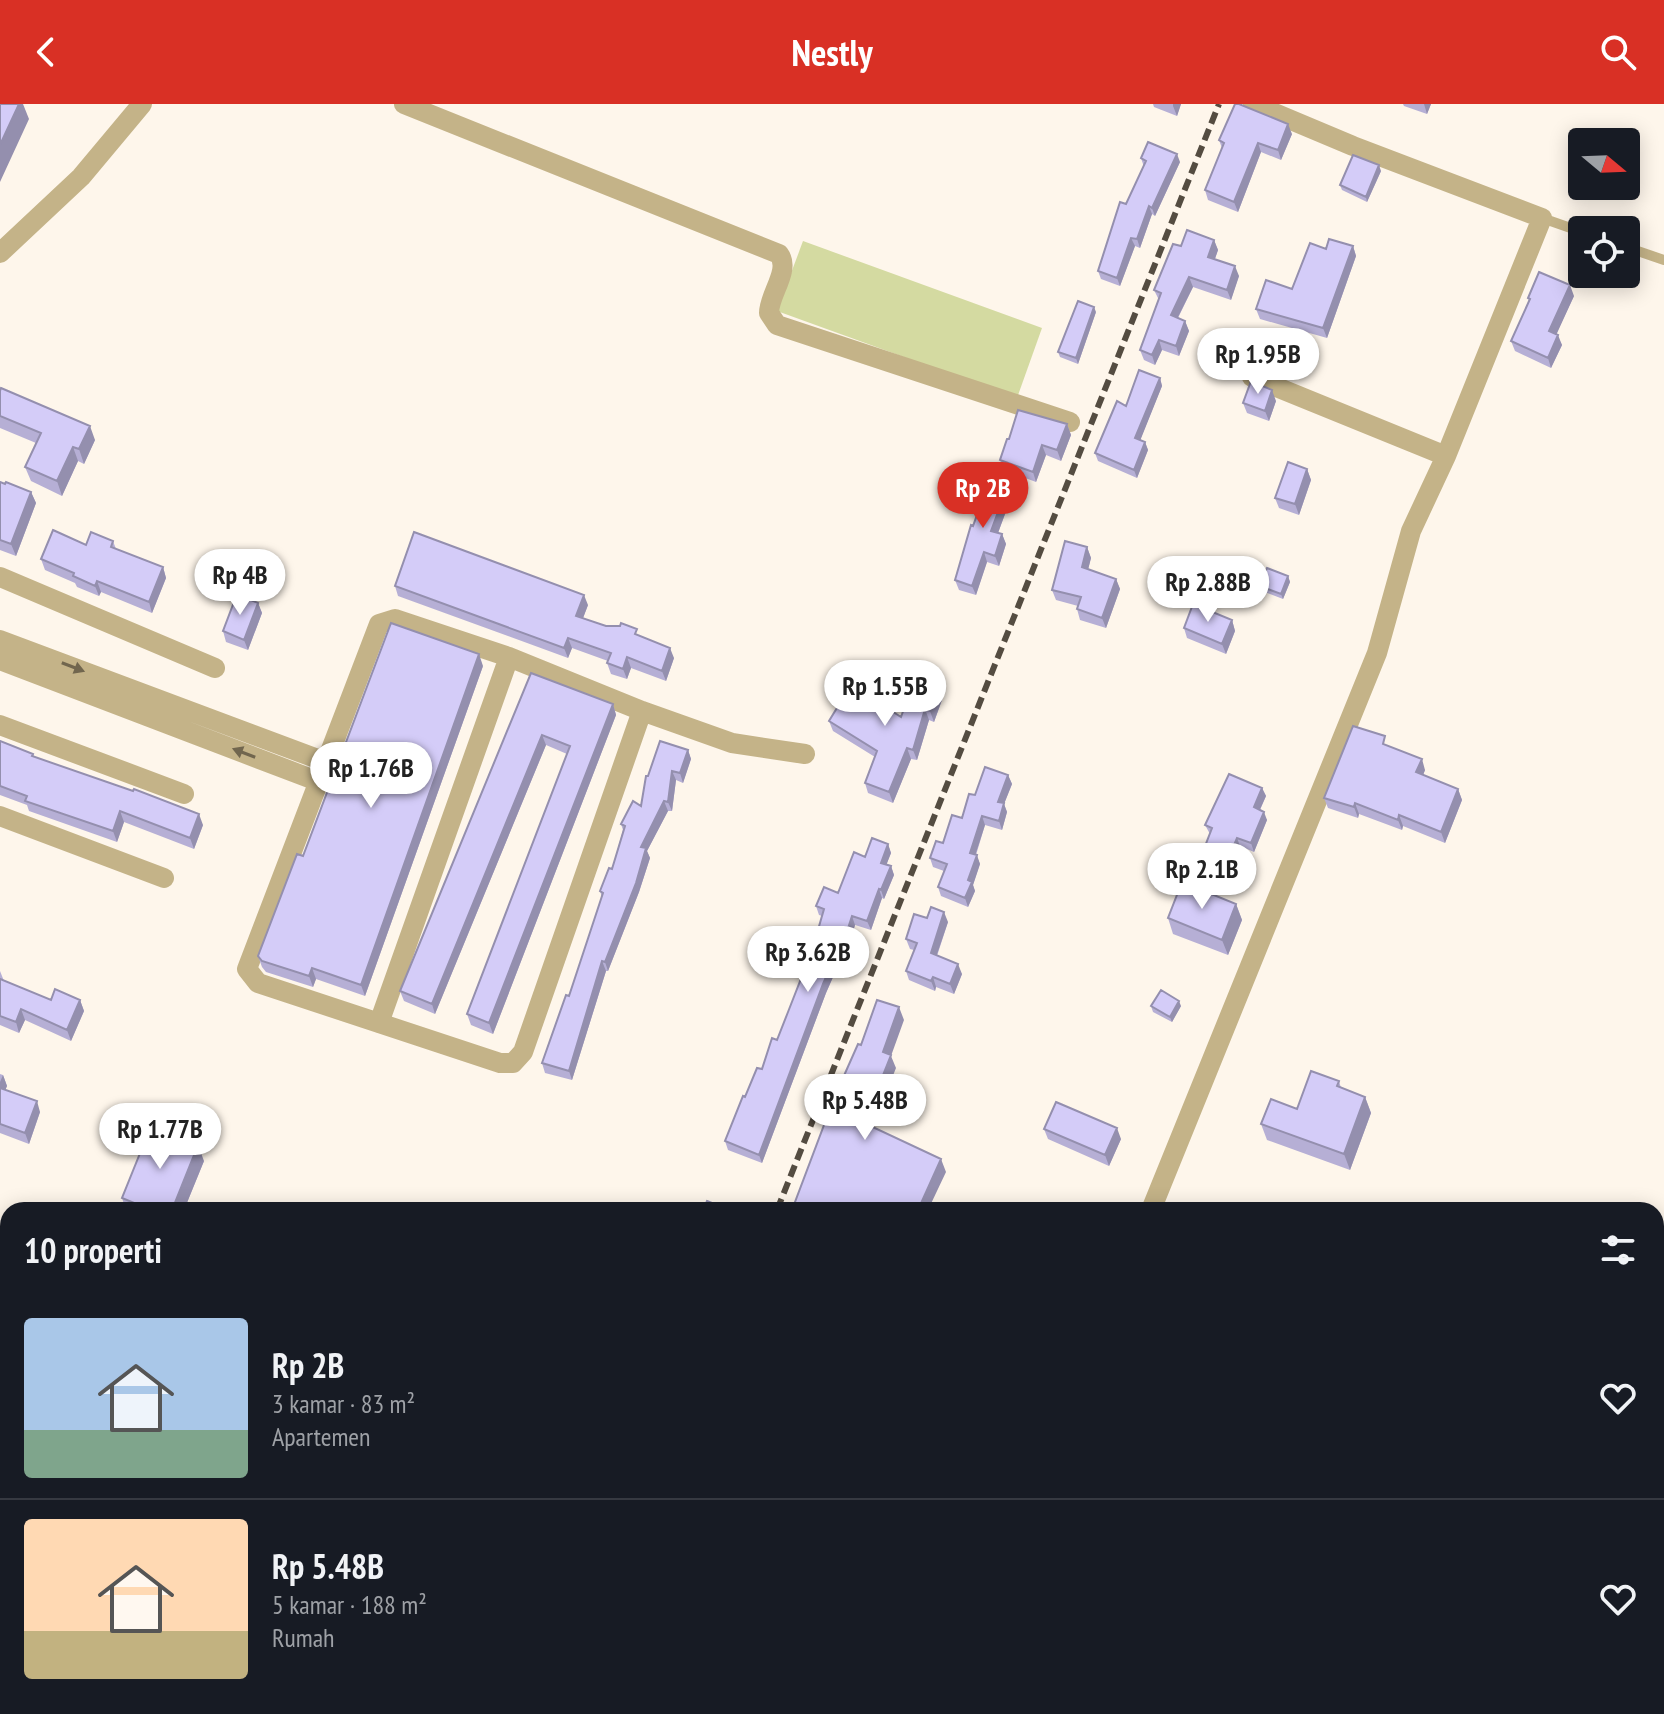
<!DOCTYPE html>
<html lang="id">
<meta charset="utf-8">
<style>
:root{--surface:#171b24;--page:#20242c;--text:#f1f3f6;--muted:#9ea1a6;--line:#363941;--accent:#d93025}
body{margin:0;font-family:"PT Sans Narrow",sans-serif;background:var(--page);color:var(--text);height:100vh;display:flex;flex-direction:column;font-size:30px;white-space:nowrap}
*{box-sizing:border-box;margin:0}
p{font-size:26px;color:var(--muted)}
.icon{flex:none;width:44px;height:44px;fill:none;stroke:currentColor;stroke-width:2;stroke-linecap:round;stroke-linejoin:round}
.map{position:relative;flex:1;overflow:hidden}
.details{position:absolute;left:0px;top:1098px;width:1664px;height:512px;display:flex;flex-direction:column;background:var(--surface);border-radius:24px 24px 0 0;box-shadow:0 4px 20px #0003}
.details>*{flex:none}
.needle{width:52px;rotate:109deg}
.controls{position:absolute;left:1568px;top:24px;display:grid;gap:16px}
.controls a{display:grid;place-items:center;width:72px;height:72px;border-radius:8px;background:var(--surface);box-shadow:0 4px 20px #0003;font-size:40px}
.price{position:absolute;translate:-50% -68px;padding:0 18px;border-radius:28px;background:#fff;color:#222;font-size:26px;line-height:52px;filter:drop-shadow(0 2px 4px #0008)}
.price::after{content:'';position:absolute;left:50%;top:48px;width:24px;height:18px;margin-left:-12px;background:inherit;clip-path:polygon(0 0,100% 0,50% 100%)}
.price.on{background:var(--accent);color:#fff}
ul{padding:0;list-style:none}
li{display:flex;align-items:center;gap:24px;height:200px;padding:0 24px}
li+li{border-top:2px solid var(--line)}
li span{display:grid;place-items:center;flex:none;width:224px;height:160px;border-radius:8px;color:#555}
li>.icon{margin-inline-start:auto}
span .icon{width:96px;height:96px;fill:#fffc;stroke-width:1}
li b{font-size:34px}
h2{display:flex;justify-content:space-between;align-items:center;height:96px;padding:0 24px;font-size:34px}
header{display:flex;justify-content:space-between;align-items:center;height:104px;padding:0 24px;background:var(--accent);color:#fff;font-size:36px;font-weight:700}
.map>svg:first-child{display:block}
</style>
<header><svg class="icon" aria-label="back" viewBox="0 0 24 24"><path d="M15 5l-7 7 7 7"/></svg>Nestly<svg class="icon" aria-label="search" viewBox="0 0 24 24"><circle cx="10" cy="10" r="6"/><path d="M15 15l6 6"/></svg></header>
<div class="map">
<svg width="1664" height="1610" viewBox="0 0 1664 1610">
<rect width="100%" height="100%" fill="#fef6eb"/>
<path fill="#d4daa1" d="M803 137 1042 224 1017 294 777 207Z"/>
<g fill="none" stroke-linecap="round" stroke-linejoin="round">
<path stroke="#c4b388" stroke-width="10" d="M1542 114 1582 128
M1626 143 1664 156"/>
<path stroke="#c4b388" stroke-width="20" d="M404 0 779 150C791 166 769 190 769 209L777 221 1070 318
M0 149 81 73 142 0
M1252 273 1446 352
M0 473 215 564
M0 536 326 658
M0 556 317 677
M642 607 523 948 513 959H500L258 879 247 865 379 520 395 515 509 553 642 607 732 639 805 650
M0 621 184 690
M0 712 164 774
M379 919 509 553
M1151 1106 1377 549 1411 427 1446 352 1542 114 1353 42 1253 0
M0 1203 8 1206
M0 1499 8 1501
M266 1602 288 1610
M749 1602 752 1610
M1534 1602 1555 1610
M943 1610 946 1602"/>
<path stroke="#544c41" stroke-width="6" stroke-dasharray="12 6" stroke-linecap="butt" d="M777 1106 1219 0
M576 1610 580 1602"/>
</g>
<path fill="#b6afd5" d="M1153 0H1181L1177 12 1154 3Z
M1403 0H1431L1427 10 1404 2Z
M1292 30 1281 56 1261 48 1238 108 1208 96 1205 86 1222 44 1219 36Z
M1141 54 1180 58 1155 112 1152 110 1140 144 1135 142 1120 182 1101 175 1098 167 1126 100 1144 63Z
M1381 67 1367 98 1342 86 1340 81Z
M1214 136 1218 146 1215 155 1239 172 1231 196 1193 183 1178 214 1185 217 1189 227 1179 252 1162 246 1155 261 1144 256 1140 246 1159 196 1154 186 1181 142Z
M1353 142 1356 152 1327 234 1260 215 1256 205 1292 185 1326 145Z
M1574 192 1556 230 1562 241 1551 264 1515 247 1511 237 1529 198 1528 194Z
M1096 208 1078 260 1060 253 1058 248Z
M1160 274 1162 282 1140 336 1145 338 1148 346 1137 374 1098 357 1095 349 1126 302Z
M0 287 95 336 84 360 78 357 62 392 31 377 25 363 36 339 0 324Z
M1276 297 1269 317 1247 309 1243 299Z
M1067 320 1071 331 1061 357 1046 351 1036 378 1004 366 1000 356 1009 335Z
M1307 365 1311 376 1299 411 1279 404 1275 394Z
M0 378 31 388 36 399 16 452 0 446Z
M1015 383 998 429 1002 430 1006 440 999 462 987 458 976 491 959 486 955 476 973 422Z
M113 437 116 445 163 463 166 474 152 509 101 488 99 492 77 483 75 479 45 466 41 455 86 441Z
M1087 443 1091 454 1088 465 1116 475 1120 485 1106 524 1080 516 1077 505 1078 502 1056 496 1052 486Z
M1288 472 1290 478 1283 495 1262 487 1260 482Z
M395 482 588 501 583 514 606 522 674 554 666 577 631 564 627 575 611 570 607 559 608 557 572 544 568 554 398 492Z
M258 499 262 509 248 546 226 538 223 527Z
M1232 516 1235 527 1226 550 1187 534 1184 524Z
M483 562 365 892 316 875 313 883 266 868 262 863 258 852 303 752Z
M531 569 613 600 616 611 493 930 471 921 467 910 567 650 546 641 435 910 404 897 400 887Z
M939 583 943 593 934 618 929 616 917 656 911 655 893 699 868 689 865 679 875 653 833 627 829 617 901 613Z
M0 637 33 650 34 653 203 721 194 745 124 718 117 738 29 707 27 701 0 691Z
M1389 642 1425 666 1423 671 1458 685 1462 696 1445 739 1403 722 1402 726 1359 710 1358 714 1328 704 1324 694Z
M688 646 691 655 683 679 676 676 672 707H668L647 747 650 754 639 788 608 867H606L572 976 545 969 542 959 569 892 602 793 600 787 612 765 623 726 621 720 641 702 648 672Z
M1008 671 1012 680 1004 700 1007 708 1002 726 985 721 976 751 980 760 973 781 975 787 968 803 941 792 938 783 944 767 933 763 930 754 962 714Z
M1262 684 1266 692 1260 706 1267 716 1254 748 1240 742 1229 768 1205 758 1202 750 1210 730 1205 721Z
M888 740 891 749 886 761 891 762 894 771 884 795 882 794 871 826 855 821 844 858 840 857 826 889 762 1059 728 1046 725 1037 745 993 762 965 777 936 801 876 799 871 811 850 822 812 819 811 816 802 838 789 865 753Z
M1236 800 1242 816 1228 851 1173 830 1168 814Z
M927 814 948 818 937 852 962 870 954 890 936 883 935 887 909 876 906 867 914 846 910 845 906 835Z
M0 867 4 877 51 896H80L84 907 71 937 25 916 19 929 0 921Z
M1151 902H1181L1172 918 1153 908Z
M0 970 3 971 7 982 5 986 40 1008 29 1040 0 1029Z
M1339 977 1341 984 1365 993 1371 1009 1350 1066 1267 1036 1261 1020 1297 1005Z
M1044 1025 1121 1035 1109 1062 1048 1035Z
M204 1057 184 1106H126L122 1094Z
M422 1602H502L499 1610H442Z
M850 1602H920L917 1610H847Z"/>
<path fill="#948fae" d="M19 0H23L29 15 0 78V41Z
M1173 0H1181L1177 12 1173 2Z
M1424 0H1431L1427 10Z
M1288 20 1292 30 1281 56 1278 46Z
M1258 39 1261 48 1238 108 1234 98Z
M1177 50 1180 58 1155 112 1152 104Z
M1379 61 1381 67 1367 98 1366 93Z
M1149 102 1152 110 1140 144 1137 135Z
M1131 134 1135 142 1120 182 1117 174Z
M1214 136 1218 146 1212 163 1208 153Z
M1353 142 1356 152 1327 234 1323 224Z
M1235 162 1239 172 1231 196 1227 186Z
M1189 173 1193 183 1174 221 1171 211Z
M1570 181 1574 192 1553 238 1549 227Z
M1094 203 1096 208 1078 260 1076 254Z
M1185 217 1189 227 1179 252 1176 242Z
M1558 231 1562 241 1551 264 1548 254Z
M1159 236 1162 246 1155 261 1152 251Z
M1160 274 1162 282 1138 342 1135 334Z
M1272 286 1276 297 1269 317 1265 307Z
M1067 320 1071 331 1061 357 1057 346Z
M90 322 95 336 84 360 79 345Z
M1145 338 1148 346 1137 374 1134 366Z
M1042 341 1046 351 1036 378 1033 368Z
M73 343 78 357 62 392 57 377Z
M1307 365 1311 376 1299 411 1295 400Z
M1011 373 1015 383 995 437 991 427Z
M31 388 36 399 16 452 11 440Z
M1002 430 1006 440 999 462 995 452Z
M1087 443 1091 454 1086 474 1082 463Z
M984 448 987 458 976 491 972 482Z
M163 463 166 474 152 509 149 498Z
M1288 472 1290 478 1283 495 1281 490Z
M1116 475 1120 485 1106 524 1102 514Z
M97 477 101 488 99 492 95 482Z
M584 491 588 501 580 522 576 512Z
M258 499 262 509 248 546 244 536Z
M1232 516 1235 527 1226 550 1222 540Z
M568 534 572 544 568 554 564 544Z
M670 544 674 554 666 577 662 567Z
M479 550 483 562 365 892 361 881Z
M627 553 631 564 627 575 623 565Z
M939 583 943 593 934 618 930 607Z
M613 600 616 611 493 930 489 919Z
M925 605 929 616 917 656 913 646Z
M542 631 546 641 435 910 432 900Z
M907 644 911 655 893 699 889 688Z
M688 646 691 655 683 679 680 669Z
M1422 655 1425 666 1420 679 1416 668Z
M672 667 676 676 672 707 668 698Z
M1008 671 1012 680 1004 700 1007 708 1002 726 999 717 998 698Z
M1262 684 1266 692 1257 712 1254 703Z
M1458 685 1462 696 1445 739 1441 728Z
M664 697 668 707 647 747 650 754 639 788 608 867 605 858 641 743Z
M1355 699 1359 710 1358 714 1354 703Z
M120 707 124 718 117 738 113 727Z
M1264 708 1267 716 1254 748 1251 739Z
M199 710 203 721 194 745 190 734Z
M1399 711 1403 722 1402 726 1398 716Z
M982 712 985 721 973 758 970 749Z
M1237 734 1240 742 1229 768 1226 760Z
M888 740 891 749 884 767 881 759Z
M977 751 980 760 973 781 975 787 968 803 965 794 968 776Z
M891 762 894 771 884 795 881 786Z
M879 785 882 794 871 826 867 817Z
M1236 800 1242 816 1228 851 1222 836Z
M944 808 948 818 934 859 931 849Z
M852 812 855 821 844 858 840 849Z
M837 848 840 857 826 889 762 1059 759 1051 823 880Z
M602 857 606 867 572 976 569 967Z
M958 860 962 870 954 890 950 880Z
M312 864 316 875 313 883 309 872Z
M933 873 936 883 935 887 931 877Z
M80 896 84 907 71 937 67 926Z
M1179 897 1181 902 1172 918 1170 913Z
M899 903 904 916 891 952 896 964 869 1032 864 1019 883 948Z
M21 905 25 916 19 929 16 918Z
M3 971 7 982 2 994 0 989V978Z
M1365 993 1371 1009 1350 1066 1344 1050Z
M37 997 40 1008 29 1040 25 1029Z
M1117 1024 1121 1035 1109 1062 1105 1051Z
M198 1041 204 1057 184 1106H172Z
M941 1055 946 1068 928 1106H918Z
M491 1602H502L499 1610H488Z
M905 1602H906L909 1610H902Z
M911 1602H920L917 1610H914Z
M1054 1602H1062L1060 1610H1052Z"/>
<path fill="#d4ccf8" stroke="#948fae" stroke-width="2" d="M0 0H19L0 41Z
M1235 0H1239L1288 20 1278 46 1258 39 1234 98 1205 86 1224 39 1219 36Z
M1148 38 1177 50 1152 104 1149 102 1137 135 1131 134 1117 174 1098 167 1120 98 1126 100 1146 57 1141 54Z
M1353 51 1379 61 1366 93 1340 81Z
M1187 126 1214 136 1208 153 1235 162 1227 186 1189 173 1171 211 1185 217 1176 242 1159 236 1152 251 1140 246 1161 189 1154 186 1173 140 1181 142Z
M1329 135 1353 142 1323 224 1256 205 1266 176 1292 185 1310 139 1326 145Z
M1539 168 1570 181 1549 227 1558 231 1548 254 1511 237 1530 195 1528 194Z
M1078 197 1094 203 1076 254 1058 248Z
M1139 266 1160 274 1135 334 1145 338 1134 366 1095 349 1117 297 1126 302Z
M1251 277 1272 286 1265 307 1243 299Z
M1 284 90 322 79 345 73 343 57 377 25 363 41 329 0 312V287Z
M1018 306 1067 320 1057 346 1042 341 1033 368 1000 356 1007 335H1009Z
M1288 358 1307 365 1295 400 1275 394Z
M993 366 1011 373 991 427 1002 430 995 452 984 448 972 482 955 476 971 421 973 422Z
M0 378 5 380 6 378 31 388 11 440 0 436Z
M53 426 86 441 91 428 113 437 111 443 163 463 149 498 97 477 95 482 73 472 74 469 41 455Z
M414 428 584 491 576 512 606 522H620L621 519 637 525 635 530 670 544 662 567 627 553 623 565 607 559 611 549 568 534 564 544 395 482Z
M1065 437 1087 443 1082 463 1116 475 1102 514 1077 505 1081 493 1052 486Z
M1267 464 1288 472 1281 490 1260 482Z
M237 490 258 499 244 536 223 527Z
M1193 500 1232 516 1222 540 1184 524Z
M391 519 479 550 361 881 312 864 309 872 262 857 258 852 297 750 303 752Z
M531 569 613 600 489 919 467 910 570 642 542 631 432 900 400 887Z
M915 574 939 583 930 607 925 605 913 646 907 644 889 688 865 679 877 647 829 617 851 581 901 613Z
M1353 622 1385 632 1383 640 1422 655 1416 668 1458 685 1441 728 1399 711 1398 716 1355 699 1354 703 1324 694Z
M0 637 33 650 32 652 133 687 134 685 199 710 190 734 120 707 113 727 25 697 27 692 0 682Z
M660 637 688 646 680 669 672 667 668 698 664 697 641 743 646 744 636 779 605 858 602 857 569 967 542 959 566 891 569 892 603 789 600 787 609 764 612 765 625 722 621 720 633 697 641 702 646 672H648Z
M985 663 1008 671 998 698 1004 699 999 717 982 712 970 749 977 751 968 776 972 778 965 794 938 783 947 760 930 754 936 737 943 739 952 711 962 714 969 690 975 691Z
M1229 670 1262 684 1254 703 1264 708 1251 739 1237 734 1226 760 1202 750 1212 724 1205 721Z
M872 734 888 740 881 759 891 762 881 786 879 785 867 817 852 812 840 849 837 848 823 880 759 1051 725 1037 743 992 745 993 757 964 762 965 772 934 777 936 788 908 802 872 799 871 808 849 811 850 824 805 816 802 824 783 838 789 854 748 865 753Z
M1182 778 1236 800 1222 836 1168 814Z
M931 803 944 808 931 849 958 860 950 880 933 873 931 877 906 867 917 839 906 835 914 810 927 814Z
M0 875 51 896 55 885 80 896 67 926 21 905 16 918 0 912Z
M1161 886 1179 897 1170 913 1151 902Z
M877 896 899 903 883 948 891 951 864 1019 941 1055 918 1106H919H792L835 992 858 940 861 941Z
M1311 967 1339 977 1337 982 1365 993 1344 1050 1261 1020 1271 995 1297 1005Z
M0 984 37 997 25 1029 0 1020Z
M1056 998 1117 1024 1105 1051 1044 1025Z
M151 1022 198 1041 172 1106H151L122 1094Z
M707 1097 729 1106H703Z
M453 1602H491L488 1610H472Z
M666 1602H714L723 1606 721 1610H663Z
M850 1602H905L902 1610H847Z
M971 1602H1054L1052 1610H968Z
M1104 1602H1140L1164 1610H1102Z
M1427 1602H1509L1530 1610H1426L1424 1609Z
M795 1603 816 1610H792Z
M1359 1604 1377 1610H1357Z"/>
<defs><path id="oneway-solid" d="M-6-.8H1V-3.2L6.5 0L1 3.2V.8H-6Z" transform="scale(2)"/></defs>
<g fill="#71664e">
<use href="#oneway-solid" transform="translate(73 563) rotate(21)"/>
<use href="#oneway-solid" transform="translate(244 649) rotate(-159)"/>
</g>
</svg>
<div class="controls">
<a><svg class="needle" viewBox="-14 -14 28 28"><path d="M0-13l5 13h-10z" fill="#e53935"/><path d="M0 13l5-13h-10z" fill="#9ea1a6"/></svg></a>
<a><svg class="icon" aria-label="locate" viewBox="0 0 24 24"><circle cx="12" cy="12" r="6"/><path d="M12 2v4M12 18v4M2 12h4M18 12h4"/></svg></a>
</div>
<b class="price" style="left:1258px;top:292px">Rp 1.95B</b>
<b class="price on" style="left:983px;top:426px">Rp 2B</b>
<b class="price" style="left:240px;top:513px">Rp 4B</b>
<b class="price" style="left:1208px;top:520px">Rp 2.88B</b>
<b class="price" style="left:885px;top:624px">Rp 1.55B</b>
<b class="price" style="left:371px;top:706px">Rp 1.76B</b>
<b class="price" style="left:1202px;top:807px">Rp 2.1B</b>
<b class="price" style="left:808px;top:890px">Rp 3.62B</b>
<b class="price" style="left:865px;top:1038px">Rp 5.48B</b>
<b class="price" style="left:160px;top:1067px">Rp 1.77B</b>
<section class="details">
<h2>10 properti<svg class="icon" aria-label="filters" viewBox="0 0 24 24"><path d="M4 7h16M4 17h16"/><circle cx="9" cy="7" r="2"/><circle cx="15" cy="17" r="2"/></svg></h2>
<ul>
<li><span style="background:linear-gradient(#a9c7e8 70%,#7fa58c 0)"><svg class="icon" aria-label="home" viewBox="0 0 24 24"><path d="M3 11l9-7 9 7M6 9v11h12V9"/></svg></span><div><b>Rp 2B</b><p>3 kamar · 83 m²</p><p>Apartemen</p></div><svg class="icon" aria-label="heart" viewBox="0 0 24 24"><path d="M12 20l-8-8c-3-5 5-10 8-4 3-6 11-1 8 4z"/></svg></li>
<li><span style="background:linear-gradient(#ffd9b3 70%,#c2b280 0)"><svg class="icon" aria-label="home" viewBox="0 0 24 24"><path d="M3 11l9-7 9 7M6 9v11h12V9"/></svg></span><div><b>Rp 5.48B</b><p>5 kamar · 188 m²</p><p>Rumah</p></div><svg class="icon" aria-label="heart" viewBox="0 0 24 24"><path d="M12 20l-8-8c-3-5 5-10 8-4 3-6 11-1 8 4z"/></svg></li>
</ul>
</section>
</div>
